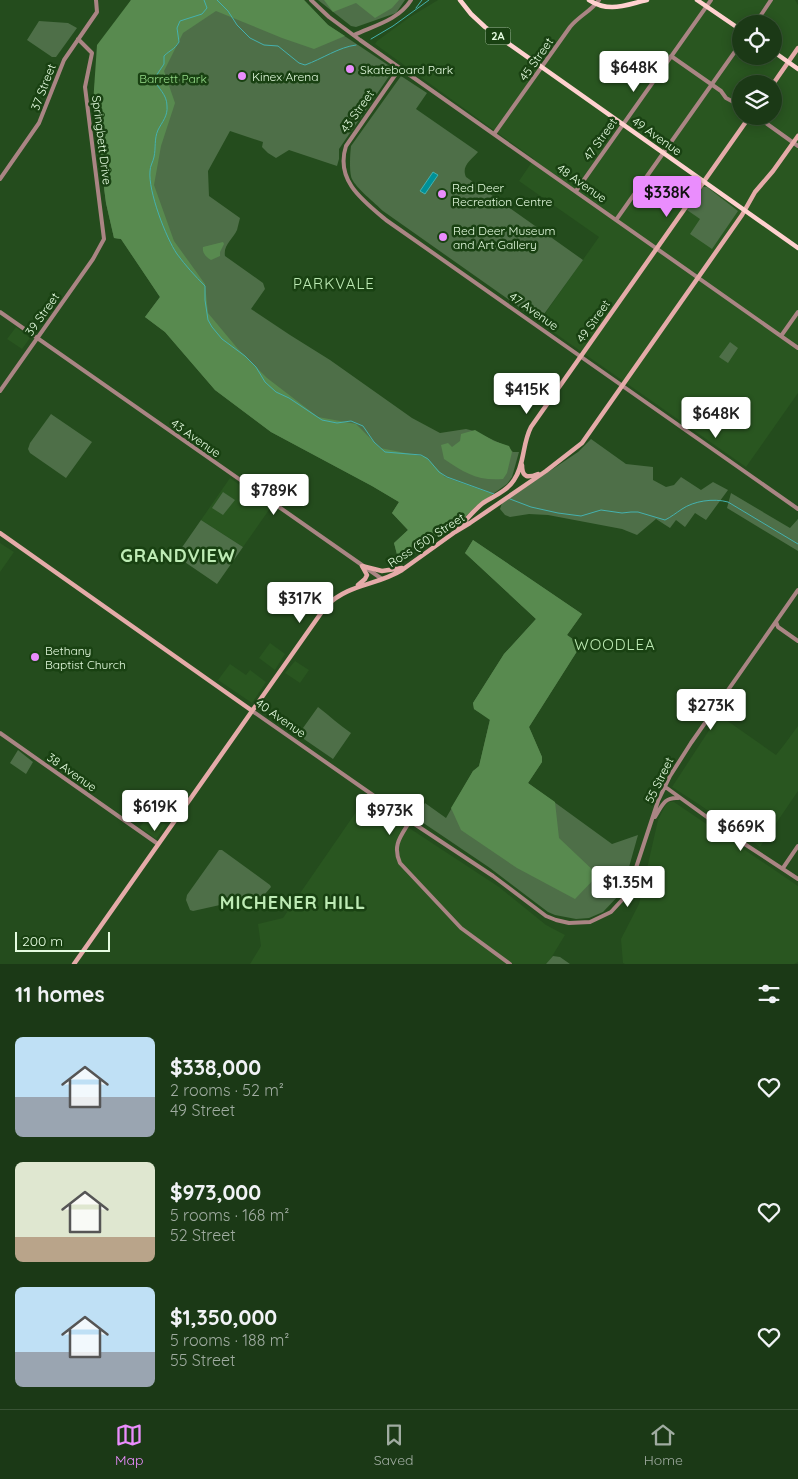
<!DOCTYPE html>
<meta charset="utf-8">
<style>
:root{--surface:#1b3916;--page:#284423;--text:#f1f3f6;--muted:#a0aca1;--line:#395335;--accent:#ea8dfd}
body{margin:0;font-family:Quicksand,sans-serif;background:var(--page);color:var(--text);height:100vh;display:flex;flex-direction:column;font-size:19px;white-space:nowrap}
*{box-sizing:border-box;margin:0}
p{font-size:16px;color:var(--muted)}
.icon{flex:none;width:28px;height:28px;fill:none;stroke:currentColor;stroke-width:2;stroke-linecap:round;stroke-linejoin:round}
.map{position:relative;height:964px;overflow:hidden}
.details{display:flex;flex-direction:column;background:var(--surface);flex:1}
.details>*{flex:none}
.fabs{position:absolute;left:732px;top:15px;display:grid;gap:10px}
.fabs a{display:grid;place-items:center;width:50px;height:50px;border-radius:50%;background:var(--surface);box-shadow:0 2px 12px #0003,0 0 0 1px var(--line);font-size:25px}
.scale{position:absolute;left:15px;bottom:12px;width:95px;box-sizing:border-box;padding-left:5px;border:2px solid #e5fce0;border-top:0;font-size:14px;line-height:18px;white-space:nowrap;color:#e5fce0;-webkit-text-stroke:4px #194112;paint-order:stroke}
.price{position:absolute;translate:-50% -42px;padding:0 11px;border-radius:5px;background:#fff;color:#222;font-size:16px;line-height:32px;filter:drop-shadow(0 1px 2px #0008)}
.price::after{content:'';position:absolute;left:50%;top:30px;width:15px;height:11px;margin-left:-8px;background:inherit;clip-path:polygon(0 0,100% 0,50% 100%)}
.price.selected{background:var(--accent);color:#111}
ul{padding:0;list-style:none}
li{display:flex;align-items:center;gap:15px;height:125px;padding:0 15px}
li span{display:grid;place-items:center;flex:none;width:140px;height:100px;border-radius:8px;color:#555}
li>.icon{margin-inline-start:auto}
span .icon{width:60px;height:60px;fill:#fffc;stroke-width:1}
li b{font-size:21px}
h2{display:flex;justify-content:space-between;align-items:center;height:60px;padding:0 15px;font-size:21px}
.menu{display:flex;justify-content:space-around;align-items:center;height:70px;border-top:1px solid var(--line);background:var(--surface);font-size:14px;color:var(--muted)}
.menu a{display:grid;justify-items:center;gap:2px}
.menu .selected{color:var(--accent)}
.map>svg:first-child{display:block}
</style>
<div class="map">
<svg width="798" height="964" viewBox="0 0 798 964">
<rect width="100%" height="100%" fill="#244c1d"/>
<path fill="#295620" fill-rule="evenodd" d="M438 0H795L798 5V393L746 467 539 322 599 237 519 181 534 159 375 44 377 41 410 17ZM741 24H774V56H741ZM741 84H774V116H741Z
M16 327 30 338 22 349 7 339Z
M230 478 271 507 243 547 201 520Z
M0 543 14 552 0 572Z
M270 643 285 654 275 670 259 658Z
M295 661 309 670 300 683 285 673Z
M230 664 246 675 250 670 266 682 252 703 218 680Z
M719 715 776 755 784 745 798 726V791L760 847 700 805 672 787Z
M365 799 499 887 546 925 565 935 548 963 546 964H250L261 946 258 924 283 918Z
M669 802H674L798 886V962L794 964H625L623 963 621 939 639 904 658 820 665 806Z
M149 814 166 825 156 839 140 827Z"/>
<path fill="#4e6f48" d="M131 0H304L328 25 394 69 339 149V159L337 166 289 150 276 158 268 153 262 147 263 142 230 131 208 171 209 196 240 218C239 222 238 226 237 230 233 239 223 245 225 256L263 283 265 289 251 309 290 335 330 360 412 418 440 433 466 429 474 431 508 447 513 452H519L512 477 507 484 476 506 459 523 446 530 421 550 399 562 394 543 408 530 392 513 399 502 372 486 271 432 215 390 165 332 145 317 160 297 121 239 114 238 106 203 93 104 97 60Z
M318 0H405L396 13 356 27 351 26Z
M39 21 68 23 77 28 56 57H52L27 40Z
M401 76 427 93 416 109 478 152C471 160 461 166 466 177L583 260 539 321 383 211C375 203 356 188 352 179 349 172 350 154 351 146Z
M703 187H707L738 211 712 249 690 234 700 219 687 210Z
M730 342 738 348 728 363 719 357Z
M51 414 92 442 66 478 30 453 28 449 30 443Z
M591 439 626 464 653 467V480L666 487 674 485 681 477 701 490 713 482 728 490 706 520 695 513 685 527 676 520 670 528 656 519 637 535 622 529 548 515 529 514 510 517 505 515 500 509 502 503 578 452Z
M223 492 235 500 223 515 212 508Z
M731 493 790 528 798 519V551L727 508Z
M201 520 243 547 217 584 176 556Z
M473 540 582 614 567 635 581 645 529 727 542 757V762L528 783 612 844 638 835 622 892 603 912 589 918 576 919 555 915 548 912 490 868 416 818 425 803 446 818 473 771 479 767 490 719 474 709 473 703 504 654 536 619 465 553Z
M318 707C330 716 339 725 351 733L333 759 298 735Z
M18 750 33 762 26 774 10 763Z
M219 850H222L270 885 271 887 265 894 261 896 193 911 190 910 186 900 187 895Z
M553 956 560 957 570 964H546Z"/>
<path fill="#588a4f" d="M131 0H304L328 25 345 36 314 49 282 38 216 11 183 33 164 71 175 103 161 146 154 185 174 241 205 284 208 313 238 349 267 378 318 417 356 424 380 448 426 457 445 477 493 494 476 506 459 523 446 530 421 550 399 562 394 543 408 530 392 513 399 502 372 486 271 432 215 390 165 332 145 317 160 297 121 239 114 238 106 203 93 104 97 45Z
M324 0H399L392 8 375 18 356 3 333 12Z
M223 242 224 244 220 252V256L211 260C206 257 202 253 203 247Z
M475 430 494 441 509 446 512 452 507 473 503 479C477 481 465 473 444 459L441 445 448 443 452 447 460 441 461 434Z
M473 540 582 614 567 635 581 645 529 727 542 757V762L528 783 555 802 559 838 598 875 575 899 517 868 461 830 451 808 473 771 479 766 490 720 474 709 473 703 504 654 536 619 465 553Z"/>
<path fill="#009198" stroke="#45b1ae" d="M433 172 438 175 425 194 420 191Z"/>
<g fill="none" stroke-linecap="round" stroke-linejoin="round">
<path stroke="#45b1ae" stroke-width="1" d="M204 0 207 8 202 14 180 21 177 28 179 42C174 50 170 50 164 56V64L154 79C158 89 167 94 167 106 168 116 162 122 158 130 154 139 156 148 154 157 153 162 150 166 150 171 148 191 166 238 177 254 185 265 195 276 205 286V300L208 320 212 327 222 339 245 356 256 367 265 382 276 392 289 398 322 420 337 423 351 421 363 426 374 442 385 452 421 455 428 459 439 472 447 477 494 494
M217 0 228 11 237 25 250 38 264 45 278 46 299 63 305 65C322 59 339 47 356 45
M416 8 422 0
M371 39 393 26 429 0
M510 499 531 507 558 513 581 516 601 510 622 513 631 512H638L665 520C671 517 676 513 682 509 694 501 713 498 728 502L798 544"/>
<path stroke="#aa8584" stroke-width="4" d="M311 0 329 17 360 40 798 348
M755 24 771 0
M354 35C373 26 399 20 411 0
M671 56 721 91 726 98 741 106
M400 68 346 146C335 180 362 200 386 220L798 509
M756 116 798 146
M494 134 570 27C579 16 591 11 599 0
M0 179 39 123 64 60 97 12 96 0
M576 191 711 0
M616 220 741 43
M0 312 382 579
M781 336 798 312
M0 391 93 259 104 239 85 87 92 53 78 39
M776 622 778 627 798 641
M251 710 410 821 493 876 546 916 556 920 569 923 590 922 611 912 622 900 630 886 658 801 670 776 691 743 798 590
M0 733 158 844
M664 786 740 841 798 879
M655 817C662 806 664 797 678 798
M410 821C401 836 392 845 400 863L461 928 510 964
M783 868 798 846"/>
<path stroke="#e5aba9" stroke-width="4.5" d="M773 84 798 48
M522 465C522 478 528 478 538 474
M458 529C466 520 474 510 483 503 494 496 507 491 514 480 525 464 522 444 531 427L750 116
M0 533 251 710
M362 566 382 571 402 568
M358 585 365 579 367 575 362 566
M74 964 326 606C350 583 376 586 402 570L455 532 470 523 546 471 582 443 742 215 755 192 773 171 798 136"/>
<path stroke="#ffd1cf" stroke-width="4.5" d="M460 0 471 14 485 27 798 248
M589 0C609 13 625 5 647 0
M697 0 741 30
M774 52 798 69"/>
</g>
<g fill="#ea8dfd" stroke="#194112" stroke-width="2">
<circle cx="350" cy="69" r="5"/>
<circle cx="242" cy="76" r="5"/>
<circle cx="442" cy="194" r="5"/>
<circle cx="443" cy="237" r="5"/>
<circle cx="35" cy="657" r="5"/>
</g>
<g text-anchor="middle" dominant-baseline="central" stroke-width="5" stroke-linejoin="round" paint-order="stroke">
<rect fill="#194112" stroke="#a8c4a2" stroke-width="1" x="485.5" y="27.5" width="25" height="17" rx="4"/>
<g font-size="11" font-weight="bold" fill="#e5fce0">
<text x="498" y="36">2A</text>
</g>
<g font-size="12" fill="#e5fce0" stroke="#194112">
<text transform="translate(536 59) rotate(-55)">45 Street</text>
<text transform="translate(43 87) rotate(-69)">37 Street</text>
<text transform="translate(357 111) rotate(-55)">43 Street</text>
<text transform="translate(657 136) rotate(35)">49 Avenue</text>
<text transform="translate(600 139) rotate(-55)">47 Street</text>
<text transform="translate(102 140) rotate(83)">Springbett Drive</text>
<text transform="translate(582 183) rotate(35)">48 Avenue</text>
<text transform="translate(534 311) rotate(35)">47 Avenue</text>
<text transform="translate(42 314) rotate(-55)">39 Street</text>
<text transform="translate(593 321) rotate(-55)">49 Street</text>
<text transform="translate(196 438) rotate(35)">43 Avenue</text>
<text transform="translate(426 540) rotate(-33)">Ross (50) Street</text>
<text transform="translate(281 718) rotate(35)">40 Avenue</text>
<text transform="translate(72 772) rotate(35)">38 Avenue</text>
<text transform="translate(659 780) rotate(-64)">55 Street</text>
</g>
<g font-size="12" fill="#e5fce0" stroke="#194112" text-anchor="start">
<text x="360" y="69">Skateboard Park</text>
<text x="252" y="76">Kinex Arena</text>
<text x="452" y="187">Red Deer<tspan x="452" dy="14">Recreation Centre</tspan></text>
<text x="453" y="230">Red Deer Museum<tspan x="453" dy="14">and Art Gallery</tspan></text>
<text x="45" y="650">Bethany<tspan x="45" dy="14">Baptist Church</tspan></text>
</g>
<g font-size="12" fill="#96dc89" stroke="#194112">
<text x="173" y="78">Barrett Park</text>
</g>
<g font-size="15" letter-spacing="1" fill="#beebb5" stroke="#194112">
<text x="334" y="283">PARKVALE</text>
<text x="615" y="644">WOODLEA</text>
</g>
<g font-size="18" font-weight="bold" letter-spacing="1" fill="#beebb5" stroke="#194112">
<text x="178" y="555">GRANDVIEW</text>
<text x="293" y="902">MICHENER HILL</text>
</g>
</g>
</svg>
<div class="fabs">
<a><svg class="icon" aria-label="locate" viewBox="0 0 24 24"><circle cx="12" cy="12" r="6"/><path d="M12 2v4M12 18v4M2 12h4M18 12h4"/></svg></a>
<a><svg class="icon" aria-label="layers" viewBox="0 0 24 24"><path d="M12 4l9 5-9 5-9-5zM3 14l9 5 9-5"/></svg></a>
</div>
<div class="scale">200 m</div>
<b class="price" style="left:634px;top:93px">$648K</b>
<b class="price selected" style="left:667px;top:218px">$338K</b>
<b class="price" style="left:527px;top:415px">$415K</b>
<b class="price" style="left:716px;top:439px">$648K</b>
<b class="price" style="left:274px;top:516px">$789K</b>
<b class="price" style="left:300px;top:624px">$317K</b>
<b class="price" style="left:711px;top:731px">$273K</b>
<b class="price" style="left:155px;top:832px">$619K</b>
<b class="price" style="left:390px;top:836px">$973K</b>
<b class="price" style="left:741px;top:852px">$669K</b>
<b class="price" style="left:628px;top:908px">$1.35M</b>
</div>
<section class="details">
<h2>11 homes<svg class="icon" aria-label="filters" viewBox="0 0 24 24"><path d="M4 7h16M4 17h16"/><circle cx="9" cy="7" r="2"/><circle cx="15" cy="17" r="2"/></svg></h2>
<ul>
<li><span style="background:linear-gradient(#bfe0f5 60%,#9aa5b1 0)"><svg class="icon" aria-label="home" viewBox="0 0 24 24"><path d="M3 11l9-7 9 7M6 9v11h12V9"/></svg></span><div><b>$338,000</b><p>2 rooms · 52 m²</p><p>49 Street</p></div><svg class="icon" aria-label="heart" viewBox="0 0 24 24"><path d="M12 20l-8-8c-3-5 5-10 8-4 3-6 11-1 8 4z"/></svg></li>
<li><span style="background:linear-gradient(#dfe7d0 75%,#b9a48a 0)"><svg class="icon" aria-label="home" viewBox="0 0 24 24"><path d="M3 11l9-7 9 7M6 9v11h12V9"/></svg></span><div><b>$973,000</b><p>5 rooms · 168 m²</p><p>52 Street</p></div><svg class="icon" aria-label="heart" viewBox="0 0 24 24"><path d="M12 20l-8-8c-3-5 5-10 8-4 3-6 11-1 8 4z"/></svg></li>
<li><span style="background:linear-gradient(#bfe0f5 65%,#9aa5b1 0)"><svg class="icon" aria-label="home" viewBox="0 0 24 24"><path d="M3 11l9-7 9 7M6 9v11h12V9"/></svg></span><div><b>$1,350,000</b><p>5 rooms · 188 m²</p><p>55 Street</p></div><svg class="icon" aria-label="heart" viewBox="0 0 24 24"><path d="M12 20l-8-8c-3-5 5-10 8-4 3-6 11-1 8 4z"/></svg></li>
</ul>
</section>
<nav class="menu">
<a class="selected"><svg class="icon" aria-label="map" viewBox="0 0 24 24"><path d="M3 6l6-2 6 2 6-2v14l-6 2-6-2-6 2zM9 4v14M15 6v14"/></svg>Map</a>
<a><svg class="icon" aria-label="saved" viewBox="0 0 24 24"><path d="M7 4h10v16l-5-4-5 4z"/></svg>Saved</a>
<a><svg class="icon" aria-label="home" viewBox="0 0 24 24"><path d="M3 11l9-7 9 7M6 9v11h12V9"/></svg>Home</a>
</nav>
